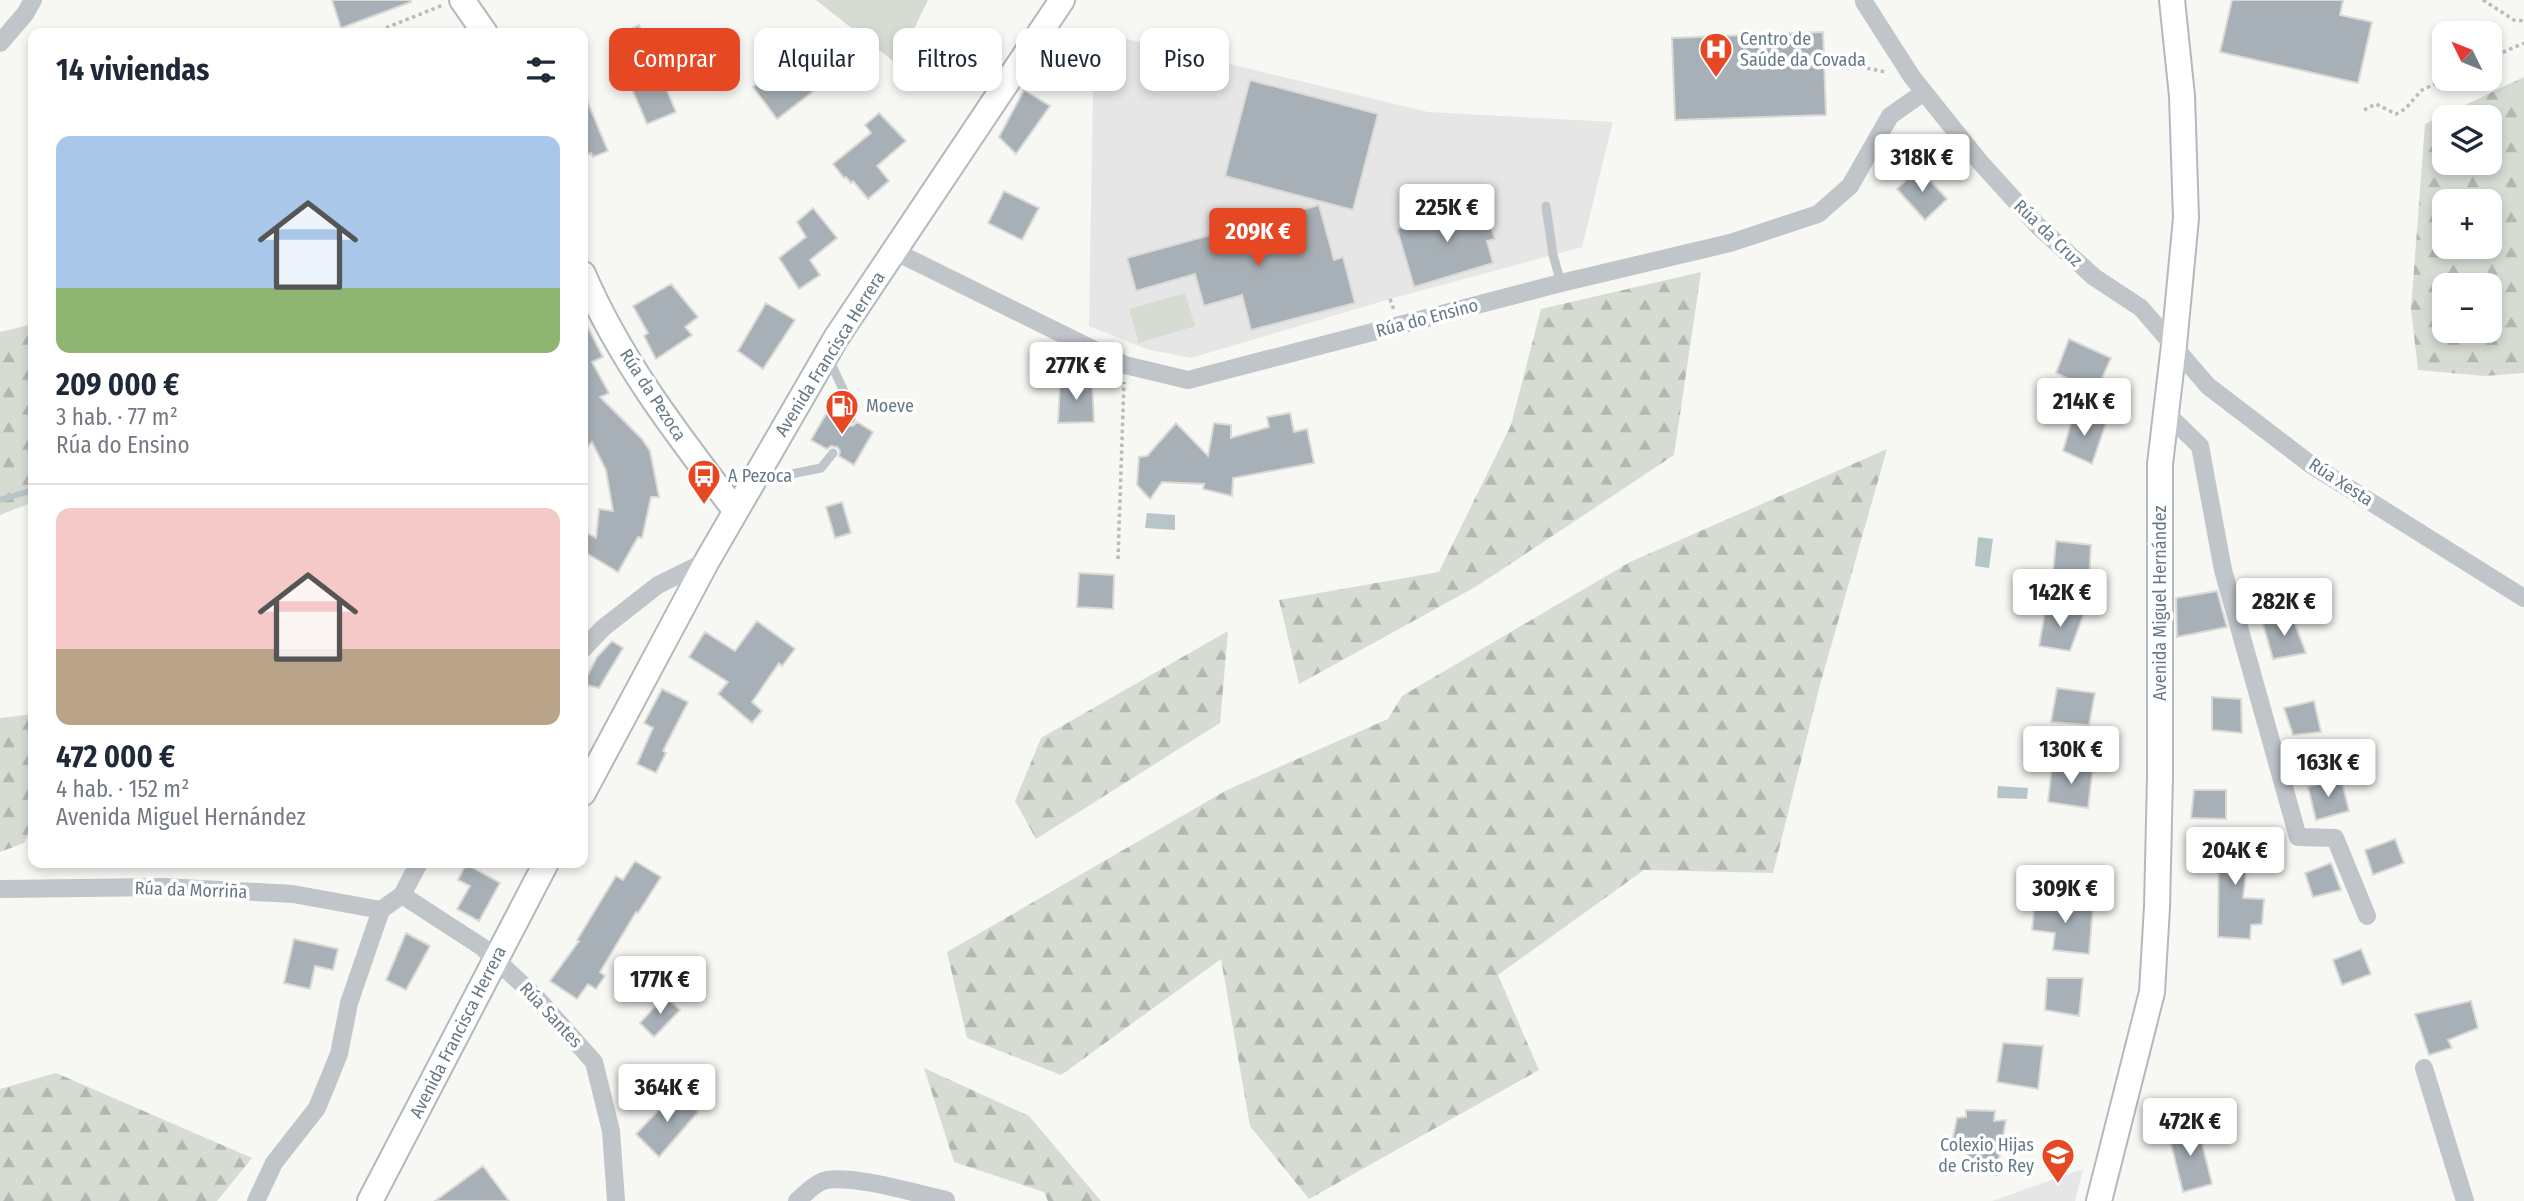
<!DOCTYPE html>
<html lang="es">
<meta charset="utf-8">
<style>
:root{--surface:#fff;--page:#f2f2f3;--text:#1f2937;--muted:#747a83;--line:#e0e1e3;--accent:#e74824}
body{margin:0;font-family:"Fira Sans Condensed",sans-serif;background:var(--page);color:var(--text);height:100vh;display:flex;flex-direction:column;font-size:26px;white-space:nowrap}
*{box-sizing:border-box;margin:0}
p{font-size:23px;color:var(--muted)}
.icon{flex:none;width:38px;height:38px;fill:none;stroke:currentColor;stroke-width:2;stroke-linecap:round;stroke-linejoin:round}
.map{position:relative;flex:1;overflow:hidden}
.side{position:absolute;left:28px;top:28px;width:560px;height:840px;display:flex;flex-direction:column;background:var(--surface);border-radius:14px;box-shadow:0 4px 10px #0003}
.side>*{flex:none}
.banner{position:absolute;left:609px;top:28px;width:665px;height:63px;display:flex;gap:14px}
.needle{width:46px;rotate:313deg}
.buttons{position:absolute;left:2432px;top:21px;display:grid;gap:14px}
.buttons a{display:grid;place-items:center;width:70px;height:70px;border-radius:14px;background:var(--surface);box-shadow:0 4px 10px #0003;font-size:35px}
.price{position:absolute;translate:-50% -60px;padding:0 16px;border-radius:7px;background:#fff;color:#222;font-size:23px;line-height:46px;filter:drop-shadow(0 2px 4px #0008)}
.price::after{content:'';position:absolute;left:50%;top:42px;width:21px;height:16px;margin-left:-10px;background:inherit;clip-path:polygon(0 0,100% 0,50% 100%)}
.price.active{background:var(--accent);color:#fff}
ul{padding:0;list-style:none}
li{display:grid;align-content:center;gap:14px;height:371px;padding:0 28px}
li+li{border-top:2px solid var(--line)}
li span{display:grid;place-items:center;height:217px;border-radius:14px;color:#555}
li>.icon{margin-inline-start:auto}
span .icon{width:126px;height:126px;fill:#fffc;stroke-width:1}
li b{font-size:30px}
h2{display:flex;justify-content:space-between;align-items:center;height:84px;padding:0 28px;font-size:30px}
.tag{padding:0 24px;border-radius:14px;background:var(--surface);box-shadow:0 4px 10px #0003;font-size:24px;line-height:63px}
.tag.active{background:var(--accent);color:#fff}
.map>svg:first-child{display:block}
</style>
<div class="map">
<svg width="2524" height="1201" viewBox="0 0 2524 1201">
<defs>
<pattern id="forest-firs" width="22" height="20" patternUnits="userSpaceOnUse" patternTransform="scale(1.75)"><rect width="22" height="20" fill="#d7dcd3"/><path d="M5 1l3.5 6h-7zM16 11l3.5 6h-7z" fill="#b2b7b1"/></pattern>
</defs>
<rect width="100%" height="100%" fill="#f7f7f4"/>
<path fill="#e5e6e5" d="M1094 31 1428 112 1613 122 1582 247 1390 299 1191 358 1146 349 1089 326Z
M2083 1169 2075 1201H1992Z"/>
<path fill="#d7dcd3" d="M816 0H928L897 64Z
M1185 293 1195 326 1139 343 1129 309Z"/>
<path fill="url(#forest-firs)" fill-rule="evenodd" d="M2524 77V373L2485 376 2418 370 2411 309 2425 124ZM2445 117H2490V163H2445ZM2445 201H2490V247H2445ZM2445 285H2490V331H2445Z
M1701 272 1674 455 1477 586 1299 684 1279 600 1439 572 1511 425 1541 309Z
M33 324V502L0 515V332Z
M1887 449 1820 685 1773 873 1644 870 1498 975 1539 1070 1309 1199 1250 1126 1221 959 1061 1075 967 1038 947 952 1227 790 1388 719 1402 696 1630 562Z
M1228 631 1220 723 1036 839 1015 801 1041 738Z
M33 714V826L24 843 0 852V718Z
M924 1068 1029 1116 1101 1201H1048L1044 1192 954 1162Z
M56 1073 252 1158 217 1201H0V1089Z"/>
<path fill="#b7c5c8" d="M1147 513 1175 515V530L1145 528Z
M1978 537 1993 539 1989 568 1975 566Z
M1998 786 2028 788 2027 799 1997 798Z"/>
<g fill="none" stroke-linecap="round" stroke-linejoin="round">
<path stroke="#b7c5c8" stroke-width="6" d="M0 500 33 490"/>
</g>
<path fill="#a7b0b6" stroke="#d9d9d6" stroke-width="2" d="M332 0H411V2L341 28Z
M2232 0H2343L2340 15 2372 22 2358 83 2220 52Z
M639 25 676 112 647 124 610 38Z
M1823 32 1826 115 1675 120 1672 38Z
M798 50 824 83 777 119 753 87Z
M1250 80 1378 114 1353 210 1225 176Z
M1024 90 1050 106 1016 154 999 137Z
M583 91 608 151 593 157 591 153 583 157Z
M879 113 906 141 877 166 889 181 868 199 853 181 851 183 846 177 844 178 833 164 871 133 865 125Z
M1918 168 1947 199 1925 220 1897 189Z
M1004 191 1039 208 1022 240 988 223Z
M1483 202 1495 239 1487 241 1493 263 1414 287 1397 229Z
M1319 205 1334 260 1343 257 1355 303 1251 330 1242 295 1204 306 1195 274 1136 291 1127 258Z
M813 208 837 238 810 260 820 275 799 289 779 258 806 237 797 222Z
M671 284 698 317 685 327 692 335 656 359 644 336 648 333 633 306Z
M766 303 795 320 763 369 738 351Z
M583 318 603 357 592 362 609 393 600 397 642 439 650 451 659 497H651L642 538 638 537 618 572 583 551V531L596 538 599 509 613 511 606 470 592 442 583 451Z
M2069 339 2111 358 2096 392 2056 373Z
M1092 381 1094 422 1058 423 1060 382Z
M830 407 843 414 848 425 853 426 857 422 873 432 854 465 839 456 840 451 837 447 831 446 827 449 811 440Z
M1290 413 1294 432 1307 429 1314 463 1233 478 1232 496 1203 489 1204 484 1162 482 1150 499 1137 485 1139 457 1147 456 1176 423 1208 456 1214 423 1231 425V438L1269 427 1267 417Z
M2073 416 2106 423 2092 464 2063 451Z
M842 502 851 533 835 538 826 507Z
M2056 541 2091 545 2089 579 2053 573Z
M1079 573 1114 575 1113 609 1077 607Z
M2217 591 2227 627 2177 637 2176 598Z
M2046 607 2084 613 2070 651 2039 646Z
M2291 614 2306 653 2273 659 2263 624Z
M757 621 795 649 782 666 779 663 752 702 762 711 752 723 718 694 728 682 689 657 705 632 735 651Z
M612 641 623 648 599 688 583 684 597 657Z
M2057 688 2095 693 2089 725 2051 722Z
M662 689 688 702 663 751 666 753 656 773 637 764 653 728 644 723Z
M2212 697 2241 699 2242 733 2212 730Z
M2314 701 2321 732 2293 735 2284 708Z
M2052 766H2093L2088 808 2048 802Z
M2341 778 2349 811 2316 820 2308 787Z
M2194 790H2226V819L2191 818Z
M2219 828 2248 829V856L2243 898 2264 899 2262 924 2251 925 2250 939 2218 937Z
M2395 839 2404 863 2373 875 2365 850Z
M635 861 661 877 638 913 636 912 600 972 605 976 596 989 588 984 577 999 550 981 579 941 577 940 616 876 623 880Z
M2331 863 2341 890 2313 897 2305 873Z
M466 864 500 883 479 921 457 909 470 886 458 880Z
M2035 901 2093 907 2089 954 2053 950 2055 933 2032 930Z
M406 933 430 946 406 990 386 980Z
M294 939 338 949 333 970 315 966 310 989 284 983Z
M2361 949 2371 974 2342 985 2333 960Z
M2047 978H2083L2079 1016 2045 1010Z
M665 996 680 1010 654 1037 640 1023Z
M2471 1001 2478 1028 2448 1040 2452 1048 2429 1055 2415 1014Z
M2003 1043 2043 1046 2038 1089 1997 1082Z
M677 1091 698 1112 659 1157 636 1134Z
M1966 1110 1995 1111 1994 1121 2006 1120 1996 1175 1966 1171 1969 1146 1952 1142 1957 1118 1966 1117Z
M2197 1123 2212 1184 2183 1192 2168 1132Z
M483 1166 509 1201H435Z"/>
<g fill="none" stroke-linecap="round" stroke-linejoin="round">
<defs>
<path id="secondary" d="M462 0 485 33
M583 274C621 362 677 434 735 510
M583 793 707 561 836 338 1062 0
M370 1201 546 863
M2099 1201 2152 992 2157 907 2160 777V464L2174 345 2186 218 2182 96 2172 0"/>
</defs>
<use href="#secondary" stroke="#b2b9bd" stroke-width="28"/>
<path stroke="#b8bcbf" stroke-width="3.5" stroke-dasharray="3.5 3.5" stroke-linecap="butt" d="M2483 0 2514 20 2524 21
M373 33 443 5
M2490 58 2524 43
M1825 67 1866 68 1886 72
M2364 110 2376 104 2396 114 2405 109 2422 90 2446 79
M1390 299 1394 310
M1118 559 1124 382"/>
<path stroke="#c0c5c9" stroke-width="9" d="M1546 206 1553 255 1561 283
M829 359 846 396 851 419
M757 481 821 468 833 453"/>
<path stroke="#c0c5c9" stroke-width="18" d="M1864 2 1912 77 1980 162 2038 226 2094 277 2141 308 2208 386 2310 464 2524 598
M0 43 25 14 33 0
M894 251 1125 365 1188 380 1561 283 1730 243 1818 214 1850 186 1890 116 1924 92
M2166 413 2200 446 2223 570 2298 837 2335 838 2367 916
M583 649 603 628 658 585 707 561
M0 889 164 887 293 894 381 910
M402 895 482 947 535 996 594 1062 611 1131 616 1201
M2424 1068 2465 1201
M256 1201 274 1163 317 1108 339 1054 349 1003 381 910 402 895 419 863
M797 1201C805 1194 813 1185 823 1181 848 1173 918 1194 946 1200"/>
<use href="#secondary" stroke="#fff" stroke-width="24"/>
</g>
<defs>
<symbol id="hospital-pin" viewBox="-11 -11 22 30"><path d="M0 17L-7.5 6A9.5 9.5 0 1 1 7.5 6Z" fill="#e74824" stroke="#fff"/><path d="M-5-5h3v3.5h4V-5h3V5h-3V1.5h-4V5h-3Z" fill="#fff"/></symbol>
<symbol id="fuel-pin" viewBox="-11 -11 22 30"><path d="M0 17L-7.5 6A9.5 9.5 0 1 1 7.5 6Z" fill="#e74824" stroke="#fff"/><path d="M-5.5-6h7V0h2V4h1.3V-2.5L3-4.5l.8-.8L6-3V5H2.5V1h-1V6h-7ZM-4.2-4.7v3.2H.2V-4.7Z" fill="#fff"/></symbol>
<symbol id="bus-pin" viewBox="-11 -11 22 30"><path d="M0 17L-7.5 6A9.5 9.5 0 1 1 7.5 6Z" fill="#e74824" stroke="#fff"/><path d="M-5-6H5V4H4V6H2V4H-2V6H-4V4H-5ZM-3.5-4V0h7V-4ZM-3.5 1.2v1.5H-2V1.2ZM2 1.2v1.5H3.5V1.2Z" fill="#fff"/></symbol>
<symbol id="school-pin" viewBox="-11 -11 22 30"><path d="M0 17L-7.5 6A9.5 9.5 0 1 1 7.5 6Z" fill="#e74824" stroke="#fff"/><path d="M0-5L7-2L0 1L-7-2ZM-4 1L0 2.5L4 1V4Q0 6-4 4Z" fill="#fff"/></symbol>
</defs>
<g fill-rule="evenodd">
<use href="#hospital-pin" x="1697" y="30" width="38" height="52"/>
<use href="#fuel-pin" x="823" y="387" width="38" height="52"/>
<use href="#bus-pin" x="685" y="457" width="38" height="52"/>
<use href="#school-pin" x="2039" y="1136" width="38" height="52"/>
</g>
<g text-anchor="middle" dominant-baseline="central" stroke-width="7" stroke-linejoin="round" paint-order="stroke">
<g font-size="18" fill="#657986" stroke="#fff" text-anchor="start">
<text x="1740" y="39">Centro de<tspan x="1740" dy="21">Saúde da Covada</tspan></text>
<text x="866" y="406">Moeve</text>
<text x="728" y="476">A Pezoca</text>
<text x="2034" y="1145" text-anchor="end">Colexio Hijas<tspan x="2034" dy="21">de Cristo Rey</tspan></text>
</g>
<g font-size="18" fill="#657986" stroke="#fff">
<text transform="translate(2048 233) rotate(44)">Rúa da Cruz</text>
<text transform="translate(1427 318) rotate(-15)">Rúa do Ensino</text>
<text transform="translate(830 354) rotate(-58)">Avenida Francisca Herrera</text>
<text transform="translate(653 395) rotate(57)">Rúa da Pezoca</text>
<text transform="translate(2341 482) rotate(33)">Rúa Xesta</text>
<text transform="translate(2160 603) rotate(-90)">Avenida Miguel Hernández</text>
<text transform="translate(191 890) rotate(2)">Rúa da Morriña</text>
<text transform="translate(551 1015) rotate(47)">Rúa Santes</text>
<text transform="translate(458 1032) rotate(-63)">Avenida Francisca Herrera</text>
</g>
</g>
</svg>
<div class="buttons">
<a><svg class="needle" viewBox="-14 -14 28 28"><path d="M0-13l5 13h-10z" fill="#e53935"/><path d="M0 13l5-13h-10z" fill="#747a83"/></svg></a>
<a><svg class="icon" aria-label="layers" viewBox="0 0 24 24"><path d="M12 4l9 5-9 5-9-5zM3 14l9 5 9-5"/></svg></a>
<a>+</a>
<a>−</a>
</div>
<b class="price" style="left:1922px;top:194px">318K €</b>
<b class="price" style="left:1447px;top:244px">225K €</b>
<b class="price active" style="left:1258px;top:268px">209K €</b>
<b class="price" style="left:1076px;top:402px">277K €</b>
<b class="price" style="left:2084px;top:438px">214K €</b>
<b class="price" style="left:2060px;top:629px">142K €</b>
<b class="price" style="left:2284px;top:638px">282K €</b>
<b class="price" style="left:2071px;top:786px">130K €</b>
<b class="price" style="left:2328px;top:799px">163K €</b>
<b class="price" style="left:2235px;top:887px">204K €</b>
<b class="price" style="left:2065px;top:925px">309K €</b>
<b class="price" style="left:660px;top:1016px">177K €</b>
<b class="price" style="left:667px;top:1124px">364K €</b>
<b class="price" style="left:2190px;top:1158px">472K €</b>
<div class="banner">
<a class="tag active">Comprar</a>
<a class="tag">Alquilar</a>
<a class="tag">Filtros</a>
<a class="tag">Nuevo</a>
<a class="tag">Piso</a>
</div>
<section class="side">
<h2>14 viviendas<svg class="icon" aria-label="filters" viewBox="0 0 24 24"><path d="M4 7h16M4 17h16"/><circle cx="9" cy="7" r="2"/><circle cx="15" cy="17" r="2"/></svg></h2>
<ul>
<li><span style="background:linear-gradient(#a9c7e8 70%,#8fb573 0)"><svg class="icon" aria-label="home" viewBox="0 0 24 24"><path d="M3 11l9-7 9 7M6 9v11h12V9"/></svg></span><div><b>209 000 €</b><p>3 hab. · 77 m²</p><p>Rúa do Ensino</p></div></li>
<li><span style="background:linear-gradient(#f6c9c9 65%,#b9a48a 0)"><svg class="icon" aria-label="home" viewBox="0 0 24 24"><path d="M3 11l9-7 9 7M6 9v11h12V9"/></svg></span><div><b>472 000 €</b><p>4 hab. · 152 m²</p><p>Avenida Miguel Hernández</p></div></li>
</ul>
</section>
</div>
